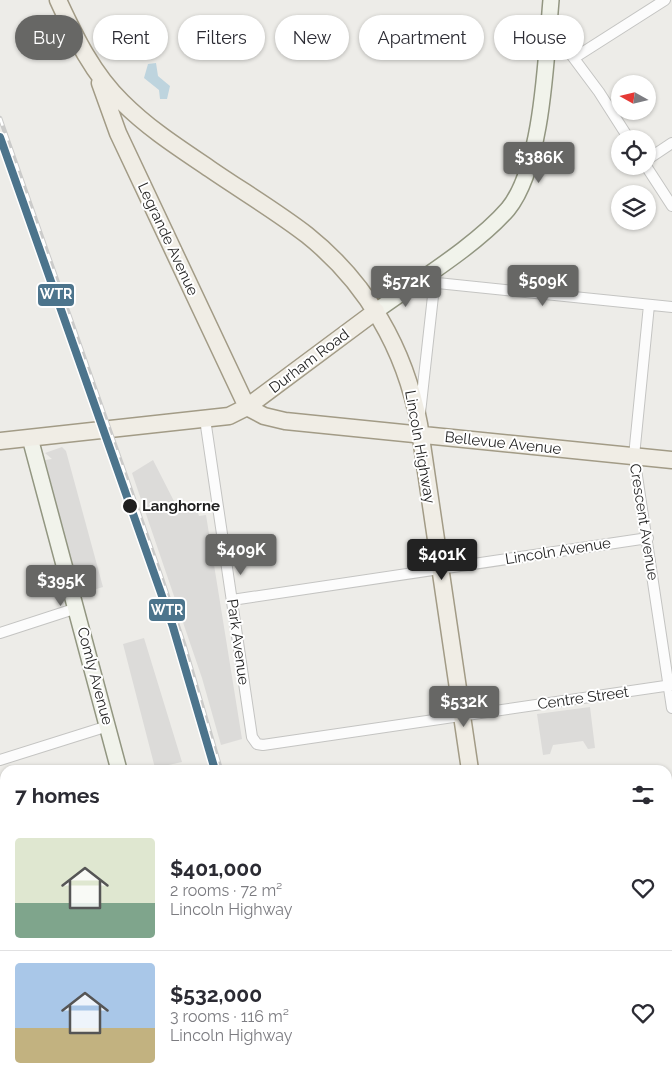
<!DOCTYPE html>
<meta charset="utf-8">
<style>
:root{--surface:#fff;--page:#f7f7f7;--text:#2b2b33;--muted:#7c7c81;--line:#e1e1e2;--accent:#676765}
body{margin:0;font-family:Raleway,sans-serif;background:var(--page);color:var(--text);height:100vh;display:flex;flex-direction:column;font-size:19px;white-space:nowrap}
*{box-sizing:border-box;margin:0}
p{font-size:16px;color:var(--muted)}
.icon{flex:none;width:28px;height:28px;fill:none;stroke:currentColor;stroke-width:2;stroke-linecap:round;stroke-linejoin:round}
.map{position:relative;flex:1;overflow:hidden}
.details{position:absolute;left:0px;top:765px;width:672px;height:321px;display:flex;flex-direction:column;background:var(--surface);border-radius:15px 15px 0 0;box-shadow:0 1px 4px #0004}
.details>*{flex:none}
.hud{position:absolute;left:15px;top:15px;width:642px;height:45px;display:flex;gap:10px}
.needle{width:32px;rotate:278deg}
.controls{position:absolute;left:611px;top:75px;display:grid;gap:10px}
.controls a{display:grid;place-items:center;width:45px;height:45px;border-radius:50%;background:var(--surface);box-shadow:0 1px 4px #0004;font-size:25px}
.price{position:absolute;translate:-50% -42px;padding:0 11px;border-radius:5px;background:var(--accent);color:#fff;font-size:16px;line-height:32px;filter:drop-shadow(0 1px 2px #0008)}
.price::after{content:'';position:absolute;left:50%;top:30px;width:15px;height:11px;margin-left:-8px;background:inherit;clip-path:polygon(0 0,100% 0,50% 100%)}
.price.selected{background:#222;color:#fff}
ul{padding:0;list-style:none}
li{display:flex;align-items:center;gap:15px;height:125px;padding:0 15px}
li+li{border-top:1px solid var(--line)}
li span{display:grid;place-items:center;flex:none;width:140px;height:100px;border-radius:5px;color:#555}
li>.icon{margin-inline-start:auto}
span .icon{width:60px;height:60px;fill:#fffc;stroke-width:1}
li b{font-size:21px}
h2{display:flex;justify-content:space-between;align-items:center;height:60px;padding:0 15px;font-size:21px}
.chip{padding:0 18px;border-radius:22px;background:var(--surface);box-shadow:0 1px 4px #0004;font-size:18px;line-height:45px}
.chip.selected{background:var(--accent);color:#fff}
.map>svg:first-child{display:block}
</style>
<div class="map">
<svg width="672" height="1086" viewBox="0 0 672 1086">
<rect width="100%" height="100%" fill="#edece8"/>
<path fill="#dcdbd9" d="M62 447 66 451 103 587 80 594 45 460 52 459 45 453Z
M153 460 178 509 183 512 196 508 199 516 206 515 242 739 221 745 202 678 132 473Z
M144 638 182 762 155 768 123 644Z
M590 707 595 748 588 749 583 741 553 745 550 754 543 755 537 714Z"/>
<path fill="#bed4de" d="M156 63 158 76 170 86 167 99H160L159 90 144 78 148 64Z"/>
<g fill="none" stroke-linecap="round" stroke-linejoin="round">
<defs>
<path id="street" d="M549 25 599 92 629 139
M574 58 665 0
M648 159 672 143
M646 166 672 206
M418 281 672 307
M649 305 634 456 672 708
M420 413 435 278
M205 419 252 737 257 744 263 745 672 685
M232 600 648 538
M0 633 77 608
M0 760 108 726
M668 836 672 835
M0 892 5 890"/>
<path id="secondary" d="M376 311C416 282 476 246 508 209 543 166 546 56 551 0
M30 438 119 770
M668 930 672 929
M185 1086 200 1081"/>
<path id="primary" d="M58 0C75 37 93 74 122 102 149 129 179 148 210 169 242 191 276 211 307 235 367 283 405 349 419 424L470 770
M100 83 118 133 247 407
M247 407 264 416 285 421 672 460
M0 441 229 416 247 407 376 311
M540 1081 541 1086"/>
</defs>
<use href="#street" stroke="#c4c4c2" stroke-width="12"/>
<use href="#secondary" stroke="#929681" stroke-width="18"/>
<use href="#primary" stroke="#a29b86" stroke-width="19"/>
<use href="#street" stroke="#fcfcfc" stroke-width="10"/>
<use href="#secondary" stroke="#f1f3eb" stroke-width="15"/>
<use href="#primary" stroke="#f0ede5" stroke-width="16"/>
<defs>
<path id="rail" d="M0 118 160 573 184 644 221 770
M281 1081 282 1086"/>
</defs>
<use href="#rail" stroke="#cbcbca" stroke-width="4.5"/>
<use href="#rail" stroke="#fff" stroke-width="2.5" stroke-dasharray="8" stroke-linecap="butt"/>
<defs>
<path id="rail-1" d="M0 137 173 627 215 770"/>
</defs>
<use href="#rail-1" stroke="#fff" stroke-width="11"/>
<use href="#rail-1" stroke="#4c748c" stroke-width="8"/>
</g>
<circle fill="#1f1f1f" stroke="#fff" stroke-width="2" cx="130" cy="506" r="8"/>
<g text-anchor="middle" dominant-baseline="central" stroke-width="4" stroke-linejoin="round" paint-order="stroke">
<g font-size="15" fill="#1f1f1f" stroke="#fff">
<text transform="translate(168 239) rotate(65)">Legrande Avenue</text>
<text transform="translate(309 361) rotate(-37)">Durham Road</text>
<text transform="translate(503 443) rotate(6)">Bellevue Avenue</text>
<text transform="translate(420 447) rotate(80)">Lincoln Highway</text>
<text transform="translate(644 522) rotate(81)">Crescent Avenue</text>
<text transform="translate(558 551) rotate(-9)">Lincoln Avenue</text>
<text transform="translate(238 642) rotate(82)">Park Avenue</text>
<text transform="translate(95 676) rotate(75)">Comly Avenue</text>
<text transform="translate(583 698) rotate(-8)">Centre Street</text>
</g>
<g font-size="15" font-weight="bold" fill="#1f1f1f" stroke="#fff" text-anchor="start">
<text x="142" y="506">Langhorne</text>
</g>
</g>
<g stroke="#fff" stroke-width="2">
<rect x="37" y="283" width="38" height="24" rx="5" fill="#4c748c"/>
<rect x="148" y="598" width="38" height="24" rx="5" fill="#4c748c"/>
</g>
<g font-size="14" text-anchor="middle" font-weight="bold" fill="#fff">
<text x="56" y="299">WTR</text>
<text x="167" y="615">WTR</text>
</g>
</svg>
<div class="controls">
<a><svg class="needle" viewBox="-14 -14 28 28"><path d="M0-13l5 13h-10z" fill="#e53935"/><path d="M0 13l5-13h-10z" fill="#7c7c81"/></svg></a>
<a><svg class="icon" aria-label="locate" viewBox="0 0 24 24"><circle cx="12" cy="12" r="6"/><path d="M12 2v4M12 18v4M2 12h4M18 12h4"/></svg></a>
<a><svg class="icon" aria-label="layers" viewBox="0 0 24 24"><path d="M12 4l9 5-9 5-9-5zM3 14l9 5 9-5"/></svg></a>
</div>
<b class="price" style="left:539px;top:184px">$386K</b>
<b class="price" style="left:543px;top:307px">$509K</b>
<b class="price" style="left:406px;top:308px">$572K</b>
<b class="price" style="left:241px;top:576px">$409K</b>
<b class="price selected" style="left:442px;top:581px">$401K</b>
<b class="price" style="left:61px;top:607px">$395K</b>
<b class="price" style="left:464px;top:728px">$532K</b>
<div class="hud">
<a class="chip selected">Buy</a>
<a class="chip">Rent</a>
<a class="chip">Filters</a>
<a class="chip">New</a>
<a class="chip">Apartment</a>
<a class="chip">House</a>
</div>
<section class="details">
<h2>7 homes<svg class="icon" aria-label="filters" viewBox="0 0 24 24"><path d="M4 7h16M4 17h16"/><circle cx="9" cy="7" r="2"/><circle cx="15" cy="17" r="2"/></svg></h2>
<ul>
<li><span style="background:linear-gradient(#dfe7d0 65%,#7fa58c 0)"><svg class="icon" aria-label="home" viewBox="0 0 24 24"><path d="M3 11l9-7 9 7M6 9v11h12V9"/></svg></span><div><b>$401,000</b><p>2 rooms · 72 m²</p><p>Lincoln Highway</p></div><svg class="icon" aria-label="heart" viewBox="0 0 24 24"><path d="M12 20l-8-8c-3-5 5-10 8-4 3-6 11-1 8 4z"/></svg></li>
<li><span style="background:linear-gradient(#a9c7e8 65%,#c2b280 0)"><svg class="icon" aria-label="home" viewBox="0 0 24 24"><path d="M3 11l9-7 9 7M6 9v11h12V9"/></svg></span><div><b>$532,000</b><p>3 rooms · 116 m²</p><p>Lincoln Highway</p></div><svg class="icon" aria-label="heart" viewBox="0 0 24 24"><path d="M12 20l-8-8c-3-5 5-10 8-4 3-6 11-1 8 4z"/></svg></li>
</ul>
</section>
</div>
